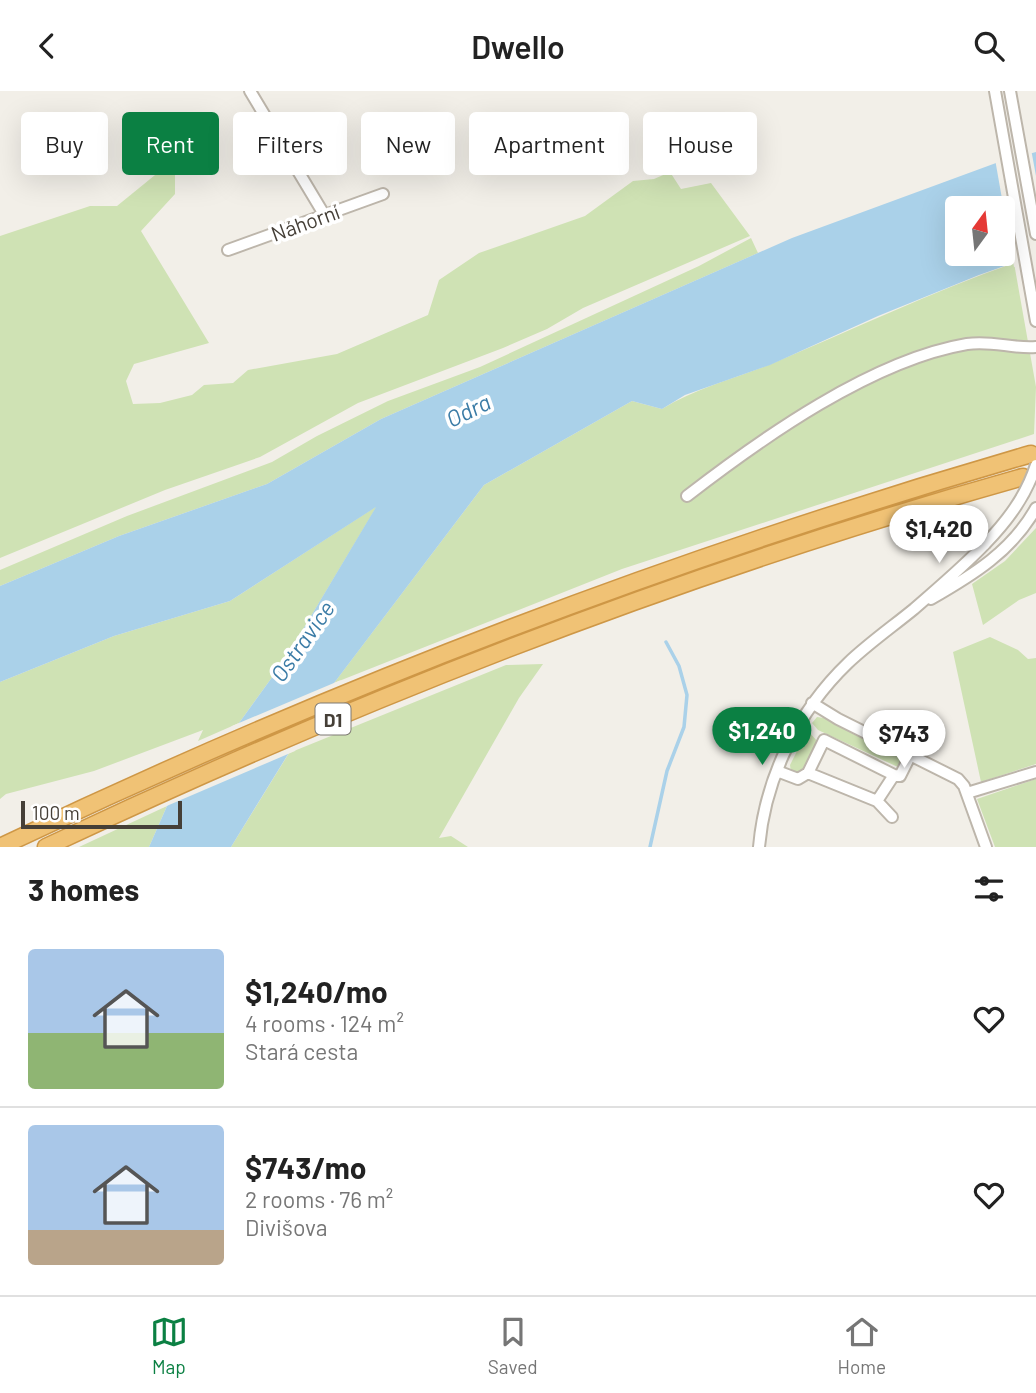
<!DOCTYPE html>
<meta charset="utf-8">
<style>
:root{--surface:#fff;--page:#f2f2f2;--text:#222;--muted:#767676;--line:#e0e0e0;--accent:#0b8043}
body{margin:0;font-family:Barlow,sans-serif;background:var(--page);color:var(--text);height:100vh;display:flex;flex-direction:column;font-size:26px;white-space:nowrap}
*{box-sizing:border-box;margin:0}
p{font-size:23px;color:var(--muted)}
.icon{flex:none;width:38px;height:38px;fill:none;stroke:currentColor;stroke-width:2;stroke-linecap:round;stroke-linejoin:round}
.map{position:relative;height:756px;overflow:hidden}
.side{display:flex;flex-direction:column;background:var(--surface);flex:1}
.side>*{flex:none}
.banner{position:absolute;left:21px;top:21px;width:994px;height:63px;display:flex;gap:14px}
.needle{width:46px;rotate:15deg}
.fabs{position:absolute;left:945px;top:105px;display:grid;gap:14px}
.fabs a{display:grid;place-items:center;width:70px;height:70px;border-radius:7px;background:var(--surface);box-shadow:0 7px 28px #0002;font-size:35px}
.scale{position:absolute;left:21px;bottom:18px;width:161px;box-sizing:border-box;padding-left:7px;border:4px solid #453f37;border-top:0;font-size:19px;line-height:24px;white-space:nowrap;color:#453f37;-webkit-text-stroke:5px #fff;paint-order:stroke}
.price{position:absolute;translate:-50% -60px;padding:0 16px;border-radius:24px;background:#fff;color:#222;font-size:23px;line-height:46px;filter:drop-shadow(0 2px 4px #0008)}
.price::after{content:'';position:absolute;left:50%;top:42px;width:21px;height:16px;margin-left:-10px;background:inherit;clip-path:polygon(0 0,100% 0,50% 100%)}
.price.current{background:var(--accent);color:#fff}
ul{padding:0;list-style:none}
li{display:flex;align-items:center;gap:21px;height:175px;padding:0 28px}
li+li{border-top:2px solid var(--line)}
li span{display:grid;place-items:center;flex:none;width:196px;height:140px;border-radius:7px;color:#555}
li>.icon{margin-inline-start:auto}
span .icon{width:84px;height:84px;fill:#fffc;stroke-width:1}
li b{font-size:30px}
h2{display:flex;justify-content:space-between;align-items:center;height:84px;padding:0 28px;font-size:30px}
.tag{padding:0 24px;border-radius:7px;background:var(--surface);box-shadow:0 7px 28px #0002;font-size:24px;line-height:63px}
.tag.current{background:var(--accent);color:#fff}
header{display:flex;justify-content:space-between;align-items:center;height:91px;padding:0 28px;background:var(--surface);font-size:32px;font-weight:600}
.tab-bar{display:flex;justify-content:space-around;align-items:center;height:98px;border-top:2px solid var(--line);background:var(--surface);font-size:19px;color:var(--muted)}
.tab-bar a{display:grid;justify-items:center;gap:4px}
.tab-bar .current{color:var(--accent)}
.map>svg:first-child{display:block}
</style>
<header><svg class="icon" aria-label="back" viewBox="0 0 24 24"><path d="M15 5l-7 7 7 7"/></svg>Dwello<svg class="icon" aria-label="search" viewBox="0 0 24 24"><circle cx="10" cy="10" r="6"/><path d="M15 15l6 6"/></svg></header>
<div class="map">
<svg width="1036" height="756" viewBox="0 0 1036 756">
<rect width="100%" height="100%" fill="#f2efe8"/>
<path fill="#cfe2b4" d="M171 71 175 84V103L141 140 209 252 134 273 126 290 133 313 160 312 192 304 204 294 233 292 248 279 337 263 428 224 439 189 479 162 585 125 633 90 654 88 670 81 681 98 711 92 750 145 583 217 547 238 503 257 358 312 260 366 165 399 0 467V145L90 115H117Z
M751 147 758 162 381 328 267 393 119 445 0 495V479L127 425 272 371 317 345 388 310 480 276 699 175Z
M1014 172 1036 296 1034 343 622 478 334 592 484 394 632 310 662 318C696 297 734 288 771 273 852 239 931 201 1014 172Z
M377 415 286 567 239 632 198 650 203 639 94 680 6 703 0 708V591L114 545 230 510Z
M1036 437V502L1019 509 983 534 972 493 1005 470Z
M990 546 1018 559 1028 568 1036 567V673L981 691 953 561Z
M543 573 519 607 439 747 451 745 468 756H231L289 662 506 574Z
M817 626 824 627 905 667 900 677 818 639 812 632Z
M809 641 818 651 804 678 795 683 791 681 790 674 806 642Z
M1036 688V756H995L977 708Z
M167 715 149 756H79Z"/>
<path fill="#aad1e9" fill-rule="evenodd" d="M1036 61V164L979 184 878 225 770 274 685 304 662 318 632 310 484 394 322 608 231 756H149L167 715 239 632 286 567 376 416 230 510 114 545 0 591V495L119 445 267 393 381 328 792 147 996 72ZM957 117H1003V163H957Z"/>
<path fill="#f2efe8" d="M1031 58 1036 85V168L1014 176 995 68Z
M341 589 325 610 295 660 162 717 232 635Z"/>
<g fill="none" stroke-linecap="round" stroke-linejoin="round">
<path stroke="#aad1e9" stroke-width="3.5" d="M650 756 667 680 684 636 687 604 679 575 666 551"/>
<defs>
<path id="minor" d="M250 0 325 125
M995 0 1036 230
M1010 0 1036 143
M228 159 383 103
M687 405C762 347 872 269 967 253 992 249 1012 258 1036 256
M931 508C973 484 1012 460 1036 417
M812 612 838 628 958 688 964 695 986 756
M777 680 798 688 808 682 824 649 894 684 900 685 910 665
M808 682 877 710 894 684
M967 702 1036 681
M877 710 892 726
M759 756C765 687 798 620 848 572 869 552 892 536 914 518 938 497 963 476 985 453"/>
<path id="highway" d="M0 756C335 596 674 466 1031 363
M46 756C361 607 688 480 1023 386"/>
</defs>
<use href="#minor" stroke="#bdb6ab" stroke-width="14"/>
<use href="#highway" stroke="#ce9746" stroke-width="19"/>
<use href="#minor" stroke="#fff" stroke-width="10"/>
<use href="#highway" stroke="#f0c275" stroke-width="16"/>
<defs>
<path id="minor-bridge" d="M985 453C1008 429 1026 405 1036 374"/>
</defs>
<use href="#minor-bridge" stroke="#bdb6ab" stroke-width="14" stroke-linecap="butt"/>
<use href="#minor-bridge" stroke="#fff" stroke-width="10"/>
</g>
<g text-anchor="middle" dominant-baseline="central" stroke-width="7" stroke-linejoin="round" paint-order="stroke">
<rect fill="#fff" stroke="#7d7973" stroke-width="2" x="315.5" y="612.5" width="35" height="31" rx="5"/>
<g font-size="19" font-weight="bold" fill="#453f37">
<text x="333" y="628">D1</text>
</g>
<g font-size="21" fill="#453f37" stroke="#fff">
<text transform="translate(305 131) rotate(-20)">Náhorní</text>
</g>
<g font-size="23" font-style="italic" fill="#3b7ca6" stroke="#fff">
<text transform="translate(468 319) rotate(-26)">Odra</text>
<text transform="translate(302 550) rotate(-55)">Ostravice</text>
</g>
</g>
</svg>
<div class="fabs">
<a><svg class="needle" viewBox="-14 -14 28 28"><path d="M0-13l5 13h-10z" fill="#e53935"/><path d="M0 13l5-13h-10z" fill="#767676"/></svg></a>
</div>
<div class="scale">100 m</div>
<b class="price" style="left:939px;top:474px">$1,420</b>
<b class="price current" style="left:762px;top:676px">$1,240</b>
<b class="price" style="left:904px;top:679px">$743</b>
<div class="banner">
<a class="tag">Buy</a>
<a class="tag current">Rent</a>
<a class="tag">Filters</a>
<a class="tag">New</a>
<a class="tag">Apartment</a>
<a class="tag">House</a>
</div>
</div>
<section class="side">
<h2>3 homes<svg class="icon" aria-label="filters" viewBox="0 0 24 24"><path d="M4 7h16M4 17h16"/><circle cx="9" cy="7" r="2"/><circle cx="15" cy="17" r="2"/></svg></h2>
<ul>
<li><span style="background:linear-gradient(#a9c7e8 60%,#8fb573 0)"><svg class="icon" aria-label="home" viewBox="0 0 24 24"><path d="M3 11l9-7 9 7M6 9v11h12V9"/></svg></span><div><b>$1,240/mo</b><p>4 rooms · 124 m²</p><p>Stará cesta</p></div><svg class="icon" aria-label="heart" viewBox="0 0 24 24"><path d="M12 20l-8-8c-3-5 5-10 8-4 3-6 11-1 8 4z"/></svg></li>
<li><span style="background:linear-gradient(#a9c7e8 75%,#b9a48a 0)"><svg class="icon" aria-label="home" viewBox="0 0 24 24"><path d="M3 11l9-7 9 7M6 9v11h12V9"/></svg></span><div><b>$743/mo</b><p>2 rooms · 76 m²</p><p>Divišova</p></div><svg class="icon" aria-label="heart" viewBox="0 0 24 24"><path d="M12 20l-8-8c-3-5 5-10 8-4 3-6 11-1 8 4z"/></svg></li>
</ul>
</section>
<nav class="tab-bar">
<a class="current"><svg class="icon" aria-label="map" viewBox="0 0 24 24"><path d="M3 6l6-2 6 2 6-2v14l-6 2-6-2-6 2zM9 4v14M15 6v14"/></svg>Map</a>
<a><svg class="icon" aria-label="saved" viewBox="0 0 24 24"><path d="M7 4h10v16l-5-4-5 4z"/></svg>Saved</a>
<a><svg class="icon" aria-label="home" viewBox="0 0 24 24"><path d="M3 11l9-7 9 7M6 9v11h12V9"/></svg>Home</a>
</nav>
